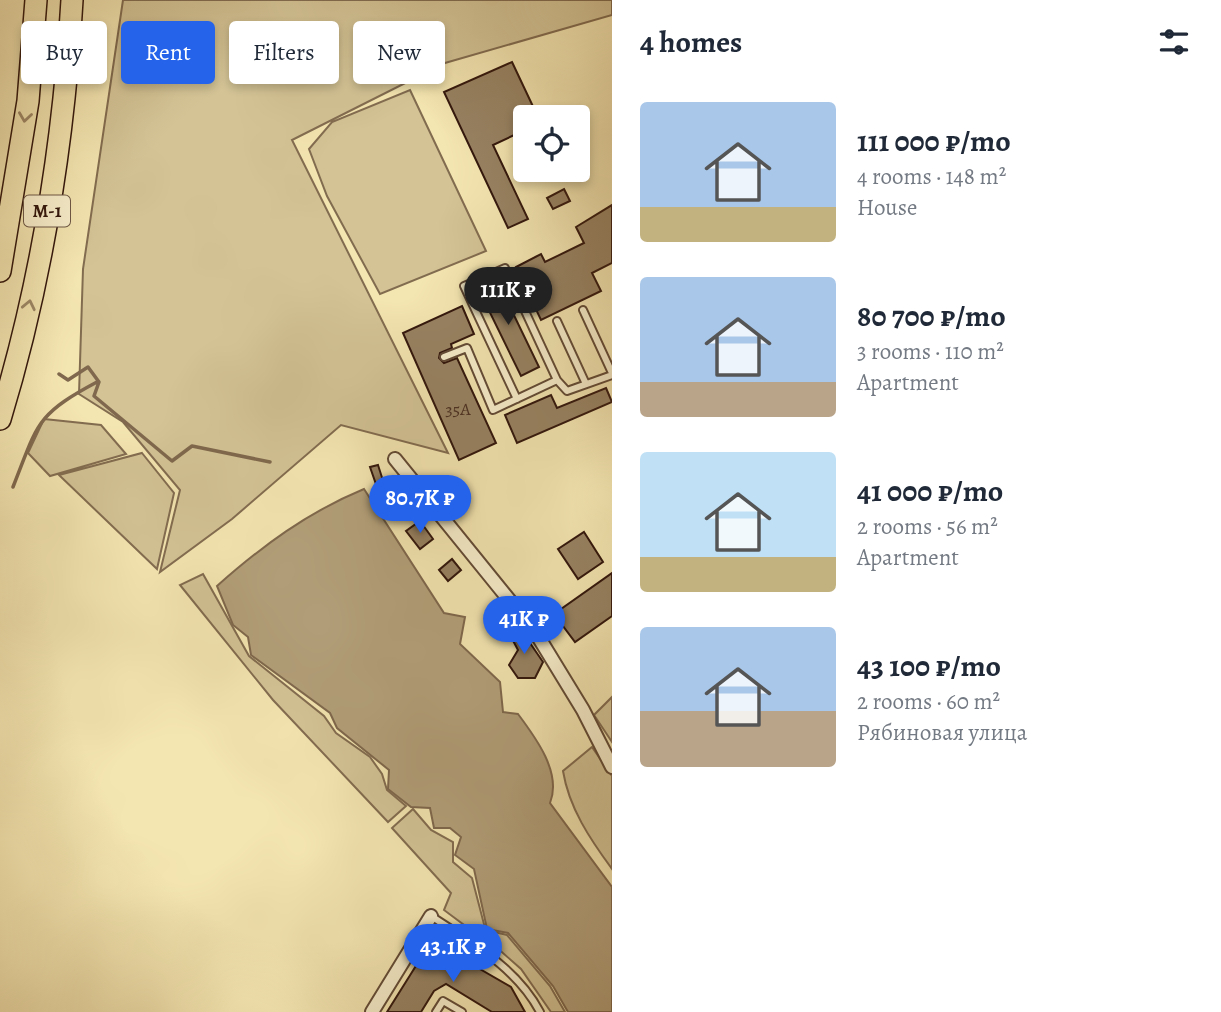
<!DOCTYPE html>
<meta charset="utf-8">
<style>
:root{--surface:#fff;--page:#f6f6f7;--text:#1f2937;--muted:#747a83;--accent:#2563eb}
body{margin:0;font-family:Alegreya,serif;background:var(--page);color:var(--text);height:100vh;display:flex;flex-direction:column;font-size:26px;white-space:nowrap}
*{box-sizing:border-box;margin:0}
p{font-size:23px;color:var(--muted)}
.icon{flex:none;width:38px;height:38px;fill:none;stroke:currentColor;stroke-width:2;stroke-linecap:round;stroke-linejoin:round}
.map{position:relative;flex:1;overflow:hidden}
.panel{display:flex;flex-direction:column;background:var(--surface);width:609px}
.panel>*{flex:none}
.top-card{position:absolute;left:21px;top:21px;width:485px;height:63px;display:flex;gap:14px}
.tools{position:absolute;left:513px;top:105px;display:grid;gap:14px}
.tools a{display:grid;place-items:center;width:77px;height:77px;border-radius:7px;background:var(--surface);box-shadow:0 4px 10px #0003;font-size:35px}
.price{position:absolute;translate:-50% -60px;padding:0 16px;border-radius:24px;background:var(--accent);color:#fff;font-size:23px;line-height:46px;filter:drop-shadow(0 2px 4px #0008)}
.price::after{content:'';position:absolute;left:50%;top:42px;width:21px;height:16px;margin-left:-10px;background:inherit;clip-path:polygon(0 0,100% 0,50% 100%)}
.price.selected{background:#222;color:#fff}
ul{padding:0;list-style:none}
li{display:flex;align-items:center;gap:21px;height:175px;padding:0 28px}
li span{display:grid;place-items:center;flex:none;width:196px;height:140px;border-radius:7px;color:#555}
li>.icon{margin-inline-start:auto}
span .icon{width:84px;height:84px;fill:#fffc;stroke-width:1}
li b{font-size:30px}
h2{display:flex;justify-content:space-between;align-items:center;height:84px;padding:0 28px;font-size:30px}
.pill{padding:0 24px;border-radius:7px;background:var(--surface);box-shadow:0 4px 10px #0003;font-size:24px;line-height:63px}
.pill.selected{background:var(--accent);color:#fff}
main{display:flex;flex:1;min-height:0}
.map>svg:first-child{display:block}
</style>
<main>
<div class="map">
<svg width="612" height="1012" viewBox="0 0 612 1012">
<rect width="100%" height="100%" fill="#f4e6b1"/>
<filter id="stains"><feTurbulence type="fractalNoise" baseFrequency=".00286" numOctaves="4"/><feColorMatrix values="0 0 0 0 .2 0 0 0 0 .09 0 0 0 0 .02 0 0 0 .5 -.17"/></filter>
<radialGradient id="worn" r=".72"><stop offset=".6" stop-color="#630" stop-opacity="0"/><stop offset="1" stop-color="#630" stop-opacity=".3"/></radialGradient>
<path fill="#d3c395" stroke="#826c50" stroke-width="2" d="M123 0H612V15L445 63 292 140 448 453 341 425 232 519 160 572 180 490 123 422 79 394 83 269Z
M410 90 486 251 380 294 327 196 309 149 332 122Z
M44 419 101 425 126 454 50 476 28 453Z
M142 453 174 493 157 569 59 475Z
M203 574 249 656 324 716 336 733 370 757 382 774 387 790 406 806 388 822 273 700 180 585Z
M612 697V742L594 715Z
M592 747 612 776V869C590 839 569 808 563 771Z
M413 809 431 830 453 842V862L472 878 485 928 479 936 444 910 451 893 392 828Z
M486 930 507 935 550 986 565 1012H551L521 969 486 938Z"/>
<path fill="#b29f79" stroke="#7f684d" stroke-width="2" d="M364 489 444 613 465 617 460 644 500 682 503 712 518 714C536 738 562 773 550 803L612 887V1012H568L553 986 508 933 487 929 474 869 455 855 461 837 450 828H434L430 808 411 807 388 789 389 770 337 728 330 713 251 655 248 637 233 625 217 586C262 546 308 512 364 489Z"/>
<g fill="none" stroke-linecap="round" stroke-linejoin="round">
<path stroke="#7f684d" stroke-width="3.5" d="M59 374 68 380 88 367 99 382 94 396 172 461 192 446 270 462
M13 487C38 424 35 415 97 382"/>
</g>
<path fill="#978262" stroke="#32160c" stroke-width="2" d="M512 62 538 117H525V130L493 145 528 219 508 228 444 92Z
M564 189 570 201 553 209 547 198Z
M612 205V263L592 273 601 291 541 320 516 267 541 254 545 262 584 243 576 227Z
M496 278 539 367 521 376 477 286Z
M462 306 474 334 451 344 452 348 440 353 439 358 444 363 457 358 496 443 459 460 403 333Z
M606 388 612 402 517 443 505 415 551 395 557 408Z
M378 465 385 487 396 479 414 505 403 513 384 488 378 490 370 467Z
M420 521 433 539 420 549 406 531Z
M584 532 603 562 578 579 558 549Z
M452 559 461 570 448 581 439 570Z
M612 573V616L575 642 554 614Z
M517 624 543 662 535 678H518L509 665 518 650 508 631Z
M440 946 511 987 525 1012H492L446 984 434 991 421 1012H387L424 953Z"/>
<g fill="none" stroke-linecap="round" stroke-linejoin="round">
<defs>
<path id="service" d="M583 310 612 373
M557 321 586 384
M444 357 467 348 493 410 557 380 567 391 612 375
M517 399 464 286 505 268 557 380
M431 916C472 943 517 968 540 1012
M436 1012 443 1001 462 1012"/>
<path id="minor" d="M395 459 536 633 583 710 612 767
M372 1012 431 916"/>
<path id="trunk" d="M0 271 28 101 36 0
M0 419C41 284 64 140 72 0"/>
</defs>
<use href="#service" stroke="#624a35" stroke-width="10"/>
<use href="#minor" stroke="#624a35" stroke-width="16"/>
<use href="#trunk" stroke="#32160c" stroke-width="24"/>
<use href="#service" stroke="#f8efcc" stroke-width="6"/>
<use href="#minor" stroke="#f8efcc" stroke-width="12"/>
<use href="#trunk" stroke="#f4e6b1" stroke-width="21"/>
</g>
<defs><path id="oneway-chevron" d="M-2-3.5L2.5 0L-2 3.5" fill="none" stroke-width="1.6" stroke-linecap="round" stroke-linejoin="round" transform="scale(1.75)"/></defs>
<g stroke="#9d8867">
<use href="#oneway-chevron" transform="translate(25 117) rotate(98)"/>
<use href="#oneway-chevron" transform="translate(29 305) rotate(-78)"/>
</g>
<g text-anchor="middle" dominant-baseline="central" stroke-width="5" stroke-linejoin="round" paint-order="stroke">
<g font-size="18" fill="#4b3122">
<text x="458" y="409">35А</text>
</g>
<rect fill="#f8efcc" stroke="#6d5746" stroke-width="2" x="24" y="195.5" width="46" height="31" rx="5"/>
<g font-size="19" font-weight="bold" fill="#32160c">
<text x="47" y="211">М-1</text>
</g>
</g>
<rect width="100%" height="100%" filter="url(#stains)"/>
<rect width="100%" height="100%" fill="url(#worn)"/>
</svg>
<div class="tools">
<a><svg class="icon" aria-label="locate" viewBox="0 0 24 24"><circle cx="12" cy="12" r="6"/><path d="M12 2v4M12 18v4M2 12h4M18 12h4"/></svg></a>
</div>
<b class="price selected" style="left:508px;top:327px">111K ₽</b>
<b class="price" style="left:420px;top:535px">80.7K ₽</b>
<b class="price" style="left:524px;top:656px">41K ₽</b>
<b class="price" style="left:453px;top:984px">43.1K ₽</b>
<div class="top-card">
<a class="pill">Buy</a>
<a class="pill selected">Rent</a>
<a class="pill">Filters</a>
<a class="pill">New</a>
</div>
</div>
<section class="panel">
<h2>4 homes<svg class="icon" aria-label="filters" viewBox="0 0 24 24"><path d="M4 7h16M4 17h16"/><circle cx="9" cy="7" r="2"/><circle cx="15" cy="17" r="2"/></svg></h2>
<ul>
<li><span style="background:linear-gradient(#a9c7e8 75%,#c2b280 0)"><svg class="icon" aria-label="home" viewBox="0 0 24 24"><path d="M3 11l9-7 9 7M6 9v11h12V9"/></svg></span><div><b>111 000 ₽/mo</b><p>4 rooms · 148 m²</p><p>House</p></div></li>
<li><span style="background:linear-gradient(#a9c7e8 75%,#b9a48a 0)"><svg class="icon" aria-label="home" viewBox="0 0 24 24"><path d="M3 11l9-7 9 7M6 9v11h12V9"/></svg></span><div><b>80 700 ₽/mo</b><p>3 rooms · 110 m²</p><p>Apartment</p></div></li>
<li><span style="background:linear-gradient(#bfe0f5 75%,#c2b280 0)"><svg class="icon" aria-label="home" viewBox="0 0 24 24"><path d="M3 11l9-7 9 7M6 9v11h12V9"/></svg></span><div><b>41 000 ₽/mo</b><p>2 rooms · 56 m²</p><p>Apartment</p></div></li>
<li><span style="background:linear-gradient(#a9c7e8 60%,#b9a48a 0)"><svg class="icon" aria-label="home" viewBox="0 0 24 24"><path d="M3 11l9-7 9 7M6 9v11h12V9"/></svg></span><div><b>43 100 ₽/mo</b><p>2 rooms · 60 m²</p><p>Рябиновая улица</p></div></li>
</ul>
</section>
</main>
